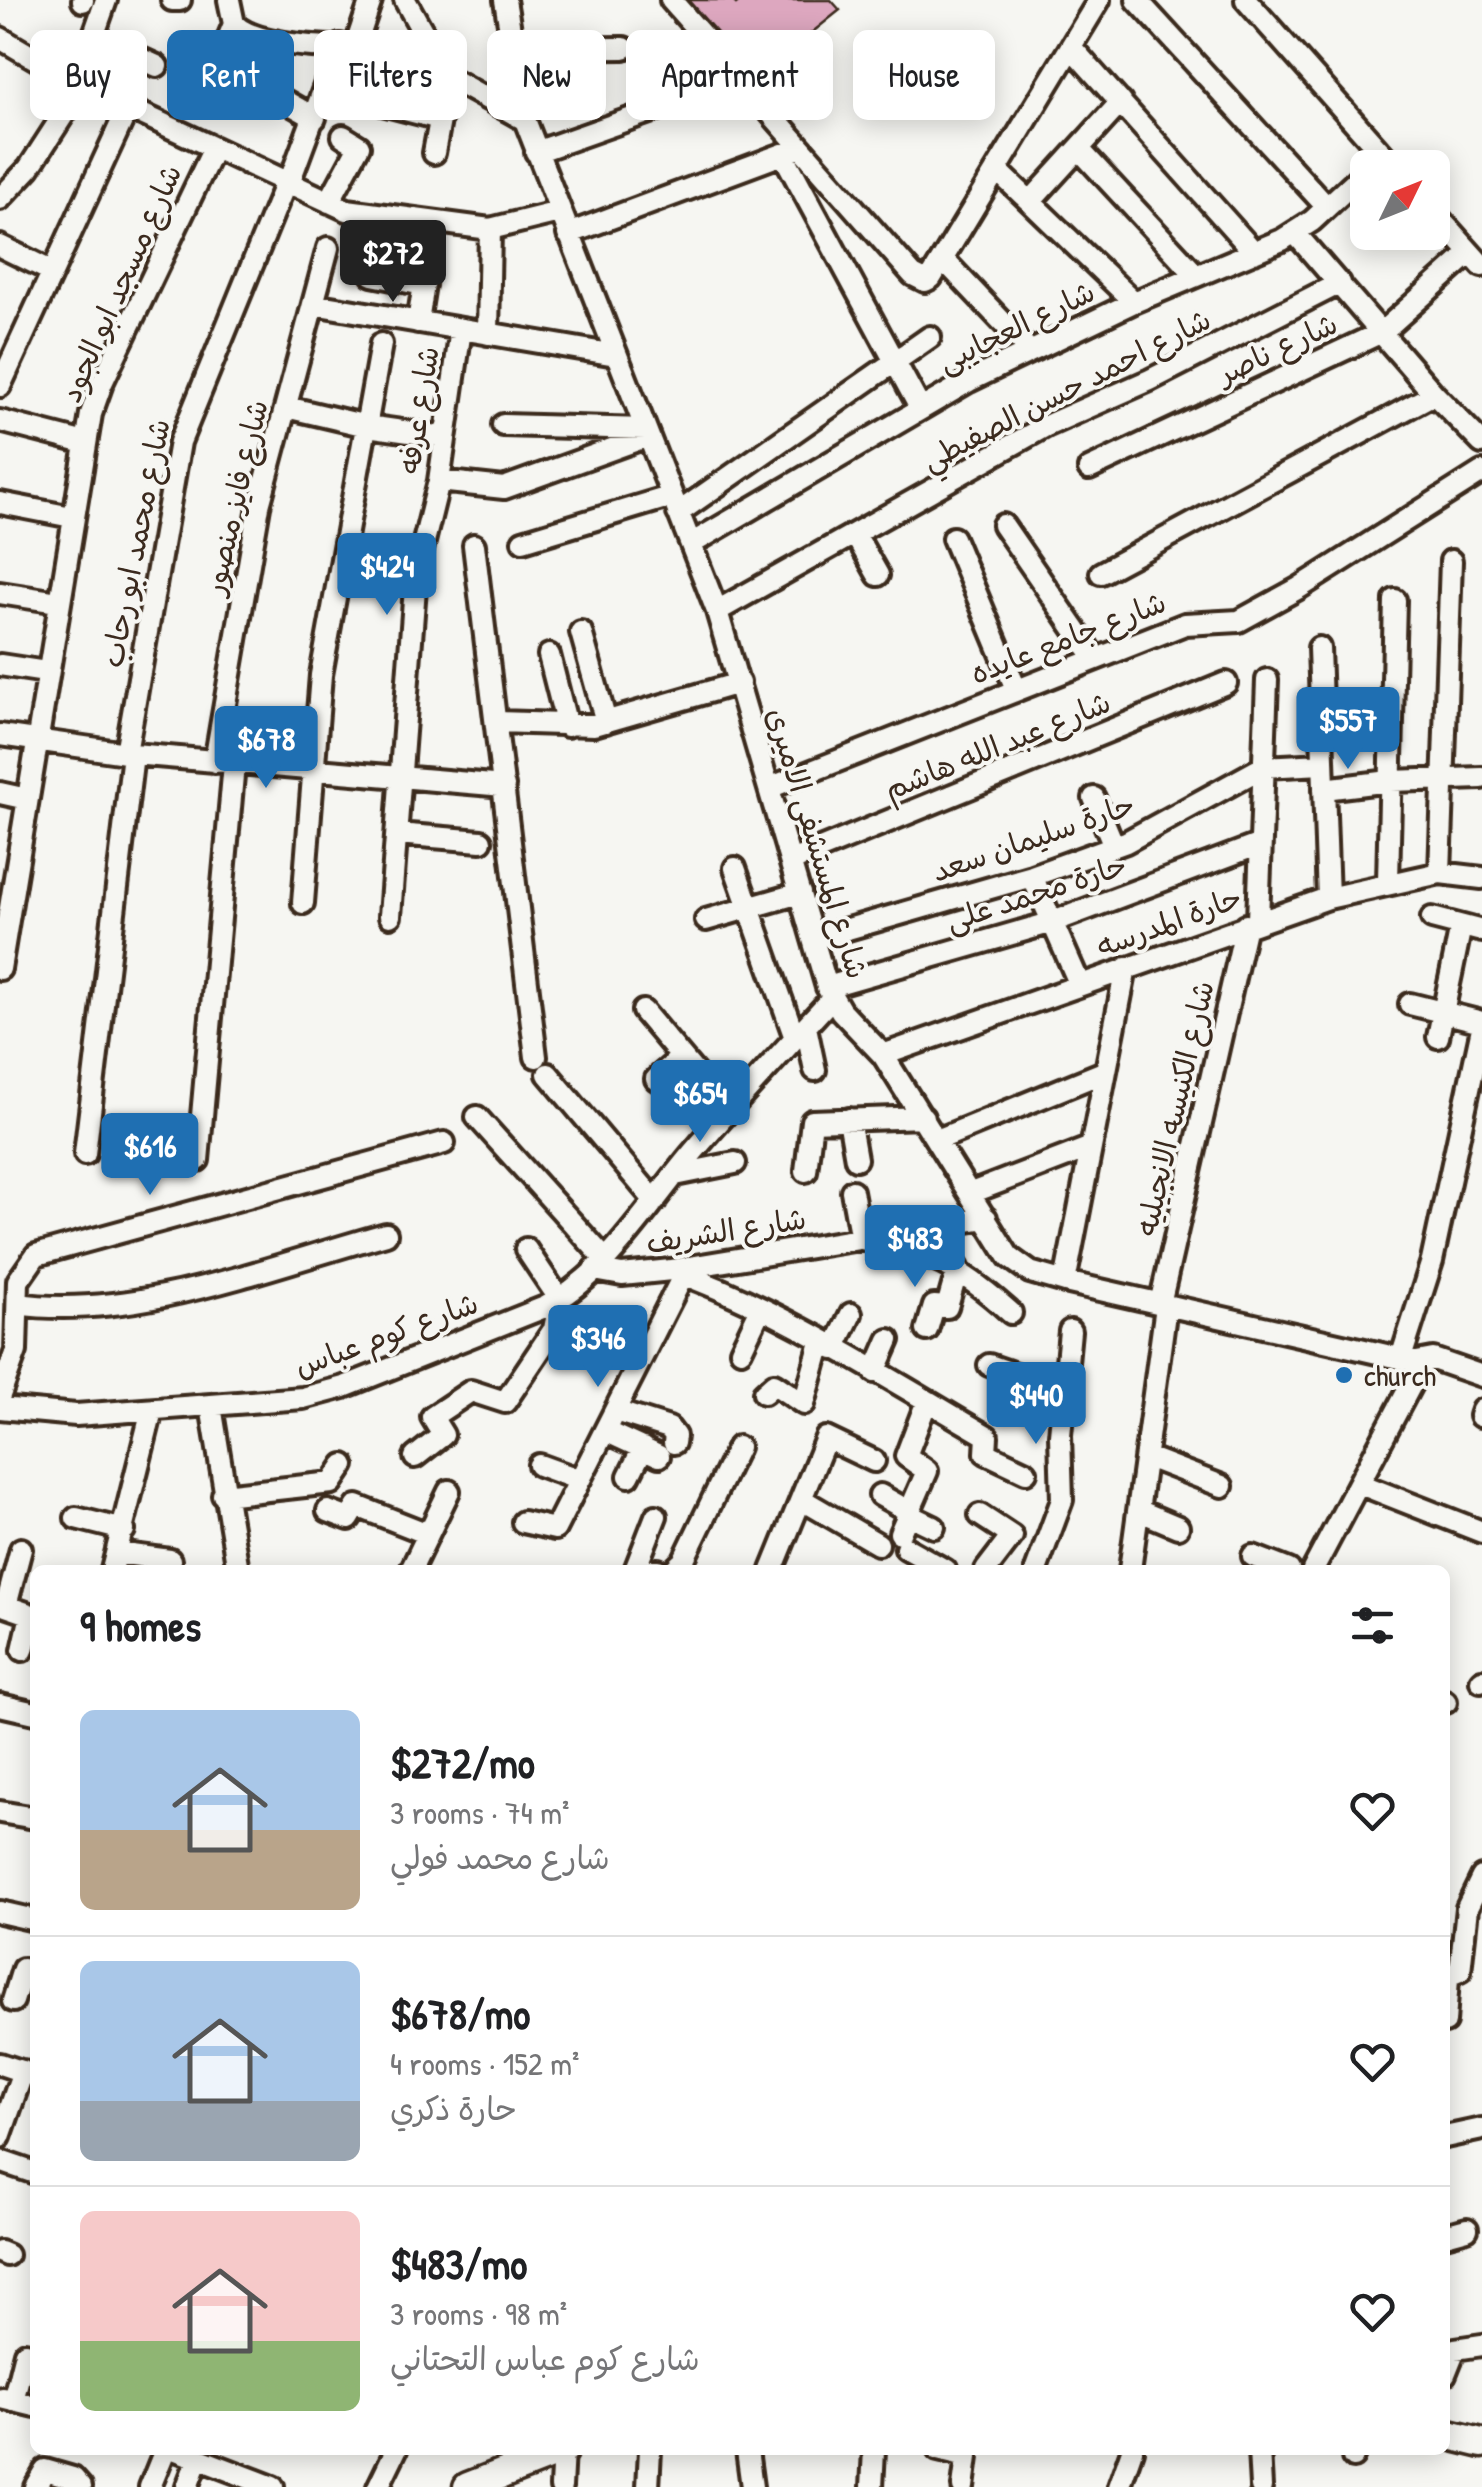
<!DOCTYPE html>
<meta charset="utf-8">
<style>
:root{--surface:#fff;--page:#f2f2f2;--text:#202124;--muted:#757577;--line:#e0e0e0;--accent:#1f6fb2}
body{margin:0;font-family:"Patrick Hand","Playpen Sans Arabic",sans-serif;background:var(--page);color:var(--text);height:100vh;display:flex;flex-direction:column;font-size:38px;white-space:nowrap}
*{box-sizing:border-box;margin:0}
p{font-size:32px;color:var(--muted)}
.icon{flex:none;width:55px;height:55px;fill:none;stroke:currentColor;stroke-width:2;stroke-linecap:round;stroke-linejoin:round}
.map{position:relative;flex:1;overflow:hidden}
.sheet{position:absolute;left:30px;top:1565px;width:1420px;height:890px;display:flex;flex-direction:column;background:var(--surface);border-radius:15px;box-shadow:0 5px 25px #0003}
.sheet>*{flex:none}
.banner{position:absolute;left:30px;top:30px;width:1422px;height:90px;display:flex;gap:20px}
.needle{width:65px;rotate:47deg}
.fabs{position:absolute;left:1350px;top:150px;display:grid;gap:20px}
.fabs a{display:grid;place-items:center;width:100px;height:100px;border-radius:15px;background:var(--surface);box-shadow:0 5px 25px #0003;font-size:50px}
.price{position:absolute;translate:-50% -85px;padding:0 22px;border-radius:10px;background:var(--accent);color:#fff;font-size:32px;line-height:65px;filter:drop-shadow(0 2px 5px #0008)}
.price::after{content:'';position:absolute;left:50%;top:60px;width:30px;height:22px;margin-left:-15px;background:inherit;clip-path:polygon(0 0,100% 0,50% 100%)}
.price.on{background:#222;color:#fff}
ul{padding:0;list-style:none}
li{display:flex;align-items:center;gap:30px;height:250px;padding:0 50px}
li+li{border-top:2px solid var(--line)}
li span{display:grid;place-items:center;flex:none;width:280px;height:200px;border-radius:15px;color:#555}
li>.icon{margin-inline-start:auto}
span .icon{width:120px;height:120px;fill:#fffc;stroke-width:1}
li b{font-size:42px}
h2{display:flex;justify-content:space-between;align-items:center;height:120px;padding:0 50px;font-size:42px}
.tag{padding:0 35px;border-radius:15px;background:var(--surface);box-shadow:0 5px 25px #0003;font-size:35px;line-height:90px}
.tag.on{background:var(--accent);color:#fff}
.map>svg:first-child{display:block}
</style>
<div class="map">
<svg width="1482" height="2487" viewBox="0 0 1482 2487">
<rect width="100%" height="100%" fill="#f6f6f2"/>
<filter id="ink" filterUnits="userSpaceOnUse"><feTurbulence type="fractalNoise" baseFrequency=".01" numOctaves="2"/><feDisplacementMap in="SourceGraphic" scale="20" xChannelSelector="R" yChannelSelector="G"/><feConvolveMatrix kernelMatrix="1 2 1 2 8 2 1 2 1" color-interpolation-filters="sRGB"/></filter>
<g filter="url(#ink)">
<path fill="#dda7bf" stroke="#3b2a1e" stroke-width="2.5" d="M677 0H732L736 4 741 0H831L840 10 749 83Z"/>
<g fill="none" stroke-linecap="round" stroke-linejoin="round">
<defs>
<path id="street" d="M172 0H180
M229 0 234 24
M405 0 448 77 525 120
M505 0 525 120 717 611 827 987 841 1011 883 1055 1009 1257 1030 1272 1065 1282 1417 1362 1433 1359 1482 1376
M671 0 913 275 925 281 931 278 1099 0
M1137 0 1326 206
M1246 0 1395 168
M83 1V0
M234 24C261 53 387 50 425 41
M93 37 157 66
M0 38 82 86 347 210 490 229 559 212
M356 45 371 0
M1071 47 1254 252
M513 49 624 48
M190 57 218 63 234 24
M77 83 106 0
M278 97 315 118
M382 104 440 119
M1079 149 1196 275
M536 152 740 80
M434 153 448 77
M783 154 920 408
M997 170 1134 302
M289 183 340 45
M0 199 29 168 82 86
M329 202 359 146 343 136
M1030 202 1121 102
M1432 210 1482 266
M1295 233 1434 394 1482 443
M568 234 796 149
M0 246 51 271
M943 259 1029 350
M372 275 424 285
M313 304 616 355
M418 322 427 265
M488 334 490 229
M0 386 128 108
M286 407 367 426 445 437
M0 421 85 443
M503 425 645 429
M1089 469 1382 332 1470 253
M439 481 504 488 648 436
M0 503 72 517
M678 513 930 337
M1003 525 1094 657
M856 536 878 575
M953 538 1016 689
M523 541 672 496
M691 544 969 381 1134 302 1282 240 1312 221 1368 169
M474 545 536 1057
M1101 573 1434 394
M0 593 58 602
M717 611 1046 426 1150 380 1340 283
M581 632 606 722
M1319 648 1328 898
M549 655 567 726
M0 665 46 672
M497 722 594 725 739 683
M0 735 133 754 504 786
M126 753 180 442 286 182
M215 762 259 506 328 248
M769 788 1185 624 1239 621 1299 588 1482 472
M1324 789 1390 781 1482 778
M0 793 27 799
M1094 798 1114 846
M397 834 481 841
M791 861 1226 683
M735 868 795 1038
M1440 873 1451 561
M1032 876 1080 985
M1388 881 1395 600
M303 903 321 675 381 344
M390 916 416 574 439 481 461 329
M1432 918 1482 931
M706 920 800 893
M1258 920 1267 680
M813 939 1032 876 1126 842 1263 767 1323 764
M0 969 91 414 102 383 214 148
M827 987 1050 923 1260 844
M1410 1004 1482 1022
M643 1011 728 1112
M806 1027 815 1070
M1438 1037 1461 926
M883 1055 1328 898 1440 873 1482 878
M548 1074 655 1201
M656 1079 679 1059
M477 1117 605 1259
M849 1119 856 1159
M937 1140 1106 1071
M85 1154 133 754
M198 1160 234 764
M806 1171 812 1121 923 1117
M675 1175 735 1163
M852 1191 861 1239C930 1252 959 1266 1011 1313
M971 1193 1091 1147
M594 1270 622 1275 671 1270 986 1218
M671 1270C782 1309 885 1377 987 1436L986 1453 1026 1472
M1065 1282 1126 968
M18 1304C134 1321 273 1265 386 1234
M1160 1304 1246 925
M927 1330 934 1306 947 1307 958 1268
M834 1349 851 1314
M741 1350 761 1308
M1401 1358 1432 1261 1482 1028
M989 1365 1064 1391
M875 1372 889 1340
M764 1393 774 1384 804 1404 821 1342
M0 1395 16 1351 18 1281 36 1255 444 1143
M211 1406 238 1570
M0 1408 76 1415 303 1398 344 1387 545 1307C608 1274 648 1205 693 1152 738 1099 786 1048 833 997
M615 1411 669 1428 675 1436 674 1443
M1480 1416 1482 1410
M605 1431 659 1456
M415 1457 443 1435 432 1417 471 1391 505 1402 554 1329 560 1300 526 1249
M1147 1457 1222 1486
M539 1465 580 1480
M629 1476 643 1448
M1360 1484 1482 1532
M223 1495 332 1483 344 1465
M880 1495 910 1512
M801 1499 878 1544
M328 1511 349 1519 357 1506 428 1534
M1140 1511 1178 1527
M909 1515 934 1527
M980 1515 1012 1536 986 1570
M76 1518 124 1530
M523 1522 555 1529 684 1274
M900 1533 927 1471 906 1456 927 1401
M906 1548 945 1570
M21 1549 6 1606 35 1616
M117 1553 170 1560
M1253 1556 1289 1570
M112 1570 152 1410
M411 1570 449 1491
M635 1570 656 1516
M643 1570H658
M674 1570 683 1561 738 1447
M772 1570 826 1438 874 1461
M1036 1570 1062 1500 1060 1435 1070 1331
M1130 1570 1166 1306
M1313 1570 1423 1362
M23 1650 31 1615
M1481 1681 1482 1680
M1445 1701 1446 1702
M0 1705 35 1713
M0 1812 35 1818
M0 1912 35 1920
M1445 1977 1460 1971 1467 1908 1482 1877
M13 2001 23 1969 35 1971
M1445 2022 1448 1978
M0 2064 33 2075
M0 2137 23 2071
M1445 2137 1482 2129
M0 2161 35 2173
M1445 2235 1467 2229
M0 2252 7 2255
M1445 2374 1455 2349 1482 2345
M2 2398 35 2406
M13 2401 25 2353
M176 2450 273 2487
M747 2450 752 2487
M938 2450 967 2457 963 2487
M1259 2450 1261 2487
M1353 2457 1354 2450
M35 2487 45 2470 73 2478 81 2487
M150 2487 165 2450
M187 2487 198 2458
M378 2487 396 2450
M561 2487 563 2450
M648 2487 650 2450
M872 2487 874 2450
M1119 2487 1132 2450"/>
<path id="secondary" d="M1445 2434 1482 2443
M468 2487 563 2450"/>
</defs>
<use href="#street" stroke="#3b2a1e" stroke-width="28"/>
<use href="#secondary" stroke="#3b2a1e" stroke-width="35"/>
<use href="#street" stroke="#f6f6f2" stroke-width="20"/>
<use href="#secondary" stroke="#f6f6f2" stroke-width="28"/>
</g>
</g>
<circle fill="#1f6fb2" stroke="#f6f6f2" stroke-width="4" cx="1344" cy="1375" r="10"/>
<g text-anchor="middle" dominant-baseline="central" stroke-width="8" stroke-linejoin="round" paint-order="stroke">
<g font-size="30" fill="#3b2a1e" stroke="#f6f6f2">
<text transform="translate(120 283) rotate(-66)">شارع مسجد ابو الجود</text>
<text transform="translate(1016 326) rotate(-26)">شارع العجايبى</text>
<text transform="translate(1277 348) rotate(-25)">شارع ناصر</text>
<text transform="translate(1066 389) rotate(-27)">شارع احمد حسن الصفيطي</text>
<text transform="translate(418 410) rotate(-81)">شارع عرفه</text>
<text transform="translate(235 497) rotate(-77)">شارع فايز منصور</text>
<text transform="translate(135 543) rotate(-79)">شارع محمد ابو رحاب</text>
<text transform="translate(1068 637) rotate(-21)">شارع جامع عايده</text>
<text transform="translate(997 745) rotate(-22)">شارع عبد الله هاشم</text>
<text transform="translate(1033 837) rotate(-19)">حارة سليمان سعد</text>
<text transform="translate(818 843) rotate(73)">شارع المستشفى الاميرى</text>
<text transform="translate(1036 892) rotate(-18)">حارة محمد على</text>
<text transform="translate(1169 921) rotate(-20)">حارة المدرسه</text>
<text transform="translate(1174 1108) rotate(-77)">شارع الكنيسه الانجيليه</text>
<text transform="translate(726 1230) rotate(-9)">شارع الشريف</text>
<text transform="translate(386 1334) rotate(-20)">شارع كوم عباس</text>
</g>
<g font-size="30" fill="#3b2a1e" stroke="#f6f6f2" text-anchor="start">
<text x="1364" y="1375">church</text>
</g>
</g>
</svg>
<div class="fabs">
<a><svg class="needle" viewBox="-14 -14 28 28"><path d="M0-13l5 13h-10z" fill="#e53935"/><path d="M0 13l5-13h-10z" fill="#757577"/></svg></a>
</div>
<b class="price on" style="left:393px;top:305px">$272</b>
<b class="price" style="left:387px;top:618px">$424</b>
<b class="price" style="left:1348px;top:772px">$557</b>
<b class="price" style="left:266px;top:791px">$678</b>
<b class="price" style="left:700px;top:1145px">$654</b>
<b class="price" style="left:150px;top:1198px">$616</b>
<b class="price" style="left:915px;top:1290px">$483</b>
<b class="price" style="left:598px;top:1390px">$346</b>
<b class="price" style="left:1036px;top:1447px">$440</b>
<div class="banner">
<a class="tag">Buy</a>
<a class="tag on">Rent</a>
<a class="tag">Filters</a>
<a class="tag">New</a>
<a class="tag">Apartment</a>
<a class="tag">House</a>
</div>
<section class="sheet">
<h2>9 homes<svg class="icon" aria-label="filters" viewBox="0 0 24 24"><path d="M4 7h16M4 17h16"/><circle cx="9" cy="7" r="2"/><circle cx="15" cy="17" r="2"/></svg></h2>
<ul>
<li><span style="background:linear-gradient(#a9c7e8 60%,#b9a48a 0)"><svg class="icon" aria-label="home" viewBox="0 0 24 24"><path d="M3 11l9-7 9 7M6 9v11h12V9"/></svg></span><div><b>$272/mo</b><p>3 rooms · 74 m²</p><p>شارع محمد فولي</p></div><svg class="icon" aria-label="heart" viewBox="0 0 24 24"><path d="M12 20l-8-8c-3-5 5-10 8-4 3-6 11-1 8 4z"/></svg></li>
<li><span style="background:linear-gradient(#a9c7e8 70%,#9aa5b1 0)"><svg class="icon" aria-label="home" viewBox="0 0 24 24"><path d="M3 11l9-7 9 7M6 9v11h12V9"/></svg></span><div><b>$678/mo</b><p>4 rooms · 152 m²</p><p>حارة ذكري</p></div><svg class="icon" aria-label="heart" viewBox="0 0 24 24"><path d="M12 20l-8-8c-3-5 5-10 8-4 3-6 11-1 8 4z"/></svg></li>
<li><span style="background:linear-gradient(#f6c9c9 65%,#8fb573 0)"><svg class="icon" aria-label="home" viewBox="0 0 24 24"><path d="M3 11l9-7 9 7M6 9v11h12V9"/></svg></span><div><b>$483/mo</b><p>3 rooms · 98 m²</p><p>شارع كوم عباس التحتاني</p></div><svg class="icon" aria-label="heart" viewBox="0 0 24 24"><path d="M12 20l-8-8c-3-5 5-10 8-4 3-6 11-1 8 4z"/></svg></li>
</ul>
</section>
</div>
